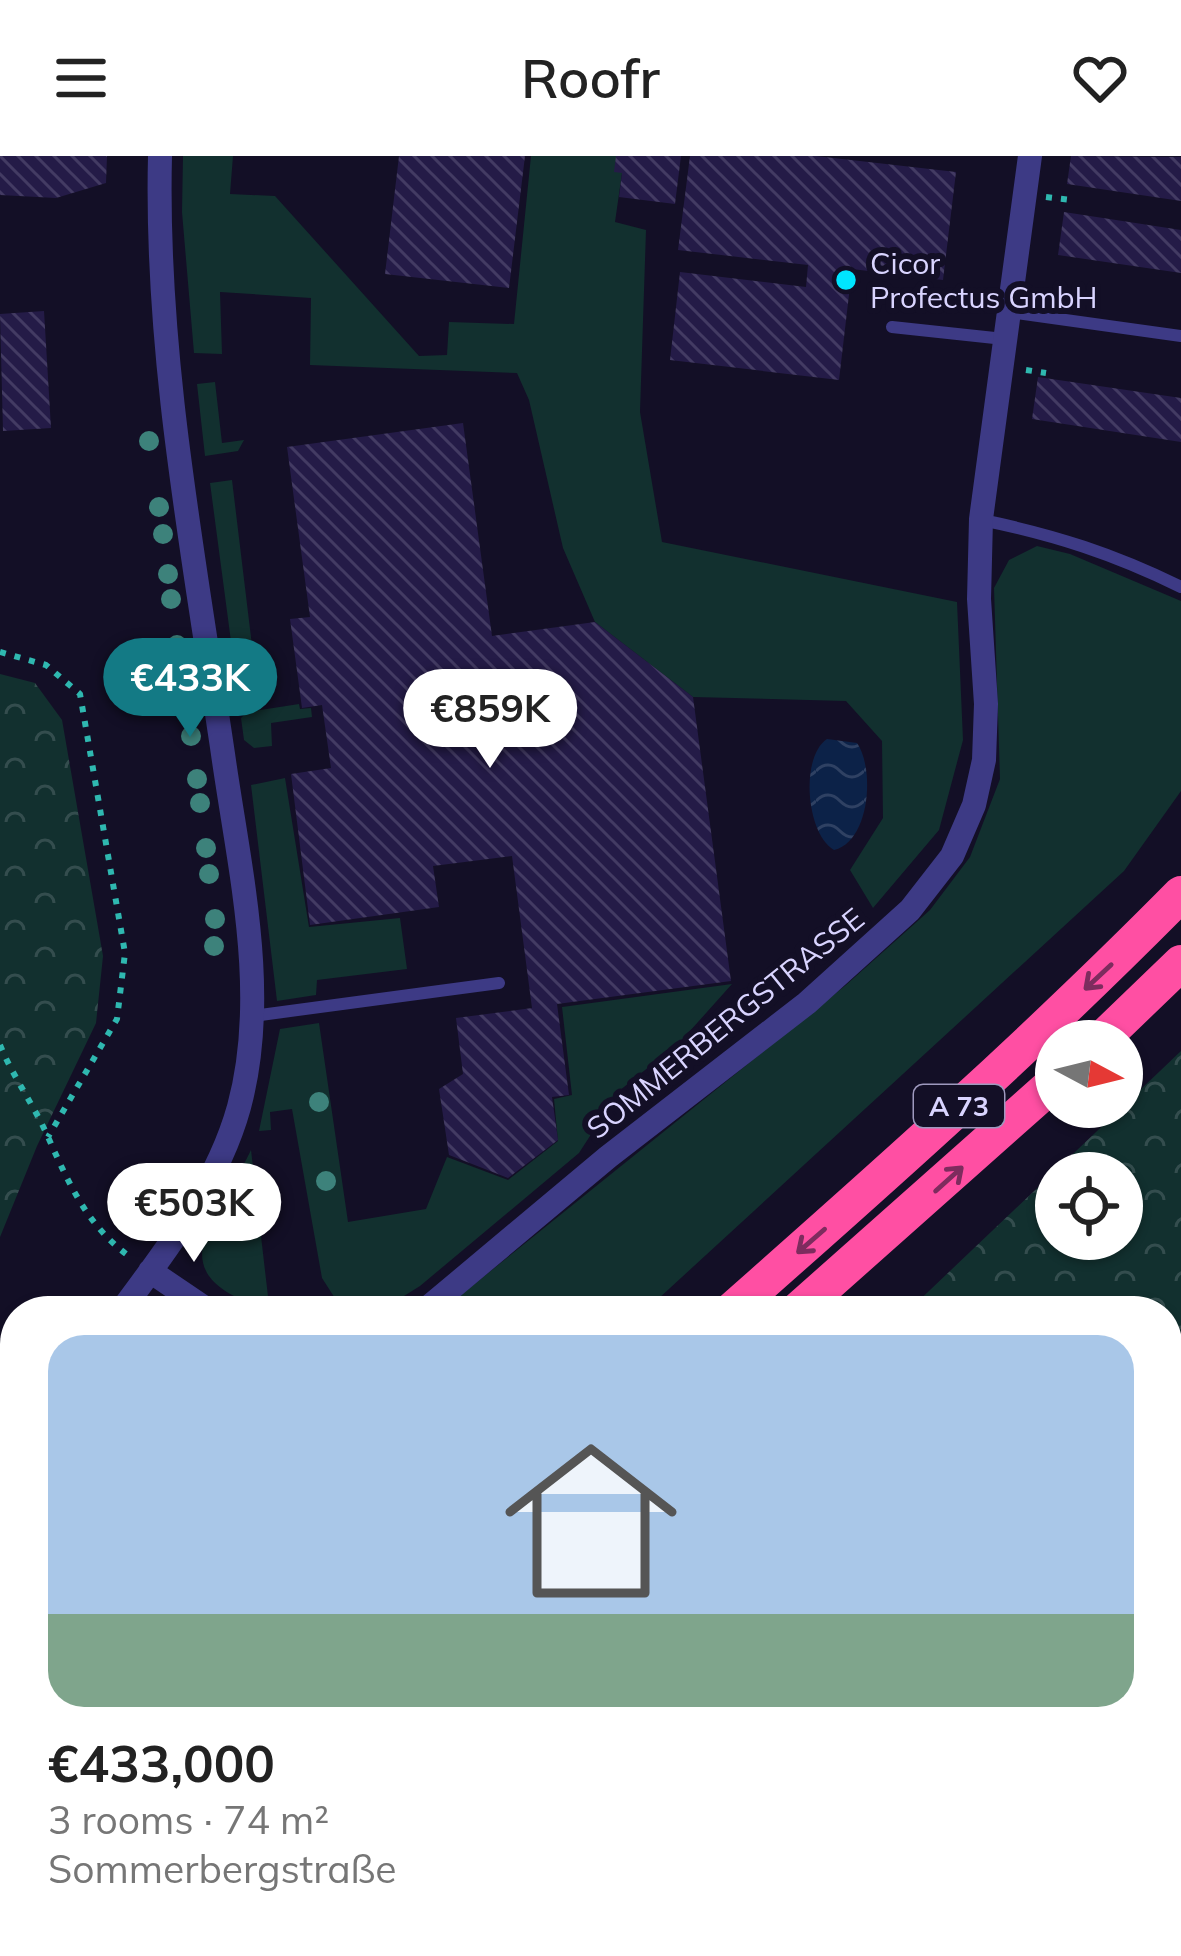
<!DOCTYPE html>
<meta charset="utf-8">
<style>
:root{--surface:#fff;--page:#f2f2f2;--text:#222;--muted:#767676;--accent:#137a85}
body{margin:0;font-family:Mulish,sans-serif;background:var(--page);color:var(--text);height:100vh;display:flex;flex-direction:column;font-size:45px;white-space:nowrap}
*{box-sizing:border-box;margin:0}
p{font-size:39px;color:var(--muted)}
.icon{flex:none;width:66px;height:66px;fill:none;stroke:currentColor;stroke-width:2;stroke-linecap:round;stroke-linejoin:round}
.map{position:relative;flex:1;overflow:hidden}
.panel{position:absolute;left:0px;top:1140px;width:1182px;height:660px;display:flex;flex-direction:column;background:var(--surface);border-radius:48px 48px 0 0;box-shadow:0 3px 9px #0004}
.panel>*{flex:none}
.needle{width:78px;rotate:97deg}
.fabs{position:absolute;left:1035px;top:864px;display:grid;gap:24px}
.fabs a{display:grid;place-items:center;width:108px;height:108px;border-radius:50%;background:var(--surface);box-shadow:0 3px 9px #0004;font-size:60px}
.price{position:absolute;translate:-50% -102px;padding:0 27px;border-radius:42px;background:#fff;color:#222;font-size:39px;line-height:78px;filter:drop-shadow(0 3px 6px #0008)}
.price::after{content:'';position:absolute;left:50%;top:72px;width:36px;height:27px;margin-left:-18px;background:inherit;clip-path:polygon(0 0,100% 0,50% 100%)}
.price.on{background:var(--accent);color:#fff}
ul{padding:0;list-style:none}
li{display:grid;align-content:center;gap:24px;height:636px;padding:0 48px}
li span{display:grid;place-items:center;height:372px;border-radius:36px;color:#555}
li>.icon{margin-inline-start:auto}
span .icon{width:216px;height:216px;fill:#fffc;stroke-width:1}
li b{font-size:51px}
header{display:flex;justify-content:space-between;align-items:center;height:156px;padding:0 48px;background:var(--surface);font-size:54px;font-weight:600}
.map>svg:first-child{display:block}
</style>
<header><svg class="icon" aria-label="menu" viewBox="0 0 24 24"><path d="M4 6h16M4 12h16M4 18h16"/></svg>Roofr<svg class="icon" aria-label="heart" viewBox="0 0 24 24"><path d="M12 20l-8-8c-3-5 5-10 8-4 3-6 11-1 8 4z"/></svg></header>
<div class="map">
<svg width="1181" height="1800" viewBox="0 0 1181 1800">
<defs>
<pattern id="forest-crowns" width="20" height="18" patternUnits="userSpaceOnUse" patternTransform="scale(3)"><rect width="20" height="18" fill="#12302f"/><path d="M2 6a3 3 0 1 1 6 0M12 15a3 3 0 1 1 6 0" fill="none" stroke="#344d4e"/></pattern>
<pattern id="water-waves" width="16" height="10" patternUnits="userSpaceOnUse" patternTransform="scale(3)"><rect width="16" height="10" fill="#0c2248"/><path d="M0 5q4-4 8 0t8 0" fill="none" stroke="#2f4163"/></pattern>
<pattern id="building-back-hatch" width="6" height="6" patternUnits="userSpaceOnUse" patternTransform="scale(3)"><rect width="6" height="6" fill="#241b47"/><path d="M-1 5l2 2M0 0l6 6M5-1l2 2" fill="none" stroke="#433b63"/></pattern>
</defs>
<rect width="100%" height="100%" fill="#130f26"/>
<path fill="#12302f" d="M183 0H233L230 38 275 40 419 200 447 199 449 166 514 168 531 0H616L622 17 615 66 646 74 640 256 662 386 957 446 963 584 939 674 873 752 850 714 883 662 882 585 846 545 693 541 595 466 563 392 529 244 517 217 310 209 311 142 220 136 222 198 194 197 182 56Z
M215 226 222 287 244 284 238 295 205 300 197 228Z
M232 324 254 506 234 508 210 327Z
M1037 390 1070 398 1181 445V635L1124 715 645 1155H441L846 829 930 754 970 701 1000 623 994 432 1009 404Z
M299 548 300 553 311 552 312 561 271 567 272 590 254 592 244 584 241 562 247 556Z
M285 622 309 771 400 762 407 813 317 824 316 839 277 845 251 629Z
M732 828 681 885 619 935 579 997 420 1130 388 1150 368 1155 338 1147 322 1122 292 953 270 956 271 974 259 975 280 873 319 867 348 1066 426 1053 447 1001 508 1024 558 985 554 943 572 939 562 851Z
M251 994 269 1149 263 1152C154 1116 218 1064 251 994Z
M1181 1358V1470L1167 1475V1363Z
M147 1785H391L377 1800H130Z"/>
<path fill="url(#forest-crowns)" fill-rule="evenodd" d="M0 518 35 527 62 564 103 800 96 867 37 990 0 1081Z
M1181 895V1358L1167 1363V1155H908ZM1122 1017V1083H1056V1017Z
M1181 1470V1800H377L392 1785H1167V1475Z"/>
<path fill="url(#water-waves)" d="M827 583 857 587C875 613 870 685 834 694 806 678 800 601 827 583Z"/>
<path fill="url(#building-back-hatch)" d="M0 0H107L106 27 56 42 0 39Z
M399 0H525L509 132 385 118Z
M616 0H681L675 48 619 41 622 17 614 16Z
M690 0H816L956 16 943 124 852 113 839 224 670 204 680 116 806 131 808 109 678 94Z
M1071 0 1181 1V45L1067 28Z
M1064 56 1181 74V117L1058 99Z
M44 155 51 272 3 275 0 158Z
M1038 221 1181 242V286L1032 263Z
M463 267 492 480 595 466 693 541 731 825 557 848 569 939 552 941 558 984 508 1022 449 999 439 933 463 918 456 862 532 852 512 700 433 710 439 751 310 769 291 618 331 612 322 549 302 552 290 463 310 461 287 291Z"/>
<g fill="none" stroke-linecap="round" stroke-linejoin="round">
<path stroke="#2fb8b0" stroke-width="6" stroke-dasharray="6 9" stroke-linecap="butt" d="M1046 41 1072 44
M1026 214 1046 217
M0 496 46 509 80 538 125 797 117 863 48 981
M0 889C13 921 34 949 48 981 69 1028 88 1072 133 1103"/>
<path stroke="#3d3a85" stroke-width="12" d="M1009 156 1181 180
M892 171 1004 183
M982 364C1055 379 1114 398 1181 431
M253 860 499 827"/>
<path stroke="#3d3a85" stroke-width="24" d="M150 1115 209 1155
M121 1155C168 1092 218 1027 239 951 270 837 239 712 223 598 194 401 155 199 160 0
M424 1155 608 1001 807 847 910 754 952 700 974 649 984 604 986 548 979 443 981 363 1030 0
M255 1785 265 1800"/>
<path stroke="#ff4fa3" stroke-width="36" d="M1100 885 1181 807
M731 1155C884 1020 1037 884 1181 738
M797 1155 1056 925
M0 1768 15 1756
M41 1800 59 1785"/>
</g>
<g fill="#3d827b">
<circle cx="149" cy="285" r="10"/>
<circle cx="159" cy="351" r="10"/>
<circle cx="163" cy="378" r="10"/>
<circle cx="168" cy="418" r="10"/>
<circle cx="171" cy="443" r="10"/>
<circle cx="177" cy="489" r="10"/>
<circle cx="180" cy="512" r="10"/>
<circle cx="186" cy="553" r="10"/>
<circle cx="191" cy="580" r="10"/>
<circle cx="197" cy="623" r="10"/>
<circle cx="200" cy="647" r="10"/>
<circle cx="206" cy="692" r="10"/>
<circle cx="209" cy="718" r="10"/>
<circle cx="215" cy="763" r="10"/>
<circle cx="214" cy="790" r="10"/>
<circle cx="319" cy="946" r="10"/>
<circle cx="326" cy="1025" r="10"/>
</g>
<defs><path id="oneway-shaft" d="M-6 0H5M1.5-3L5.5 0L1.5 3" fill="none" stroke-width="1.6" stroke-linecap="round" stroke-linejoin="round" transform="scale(3)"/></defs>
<g stroke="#7d2c5e">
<use href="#oneway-shaft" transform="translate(1098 821) rotate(137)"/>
<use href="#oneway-shaft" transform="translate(949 1023) rotate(-42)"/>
<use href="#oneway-shaft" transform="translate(811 1085) rotate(139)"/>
</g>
<circle fill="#00e5ff" stroke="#130f26" stroke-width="4.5" cx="846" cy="124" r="12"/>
<g text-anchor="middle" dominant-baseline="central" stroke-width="12" stroke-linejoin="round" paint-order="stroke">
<rect fill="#130f26" stroke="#9e99be" stroke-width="3" x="914" y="929" width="90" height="42" rx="9"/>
<g font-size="27" font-weight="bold" fill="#d9d4ff">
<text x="959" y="950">A 73</text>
</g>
<g font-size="30" fill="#d9d4ff" stroke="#130f26" text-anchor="start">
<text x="870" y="107">Cicor<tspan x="870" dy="34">Profectus GmbH</tspan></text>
</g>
<g font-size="30" fill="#d9d4ff" stroke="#130f26">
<text transform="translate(725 867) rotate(-39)">SOMMERBERGSTRASSE</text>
</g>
</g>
</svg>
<div class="fabs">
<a><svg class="needle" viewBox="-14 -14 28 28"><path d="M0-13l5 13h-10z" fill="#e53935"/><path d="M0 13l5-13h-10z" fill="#767676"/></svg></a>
<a><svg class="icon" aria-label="locate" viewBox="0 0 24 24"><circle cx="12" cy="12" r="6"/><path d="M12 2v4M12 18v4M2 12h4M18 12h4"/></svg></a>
</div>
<b class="price on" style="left:190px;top:584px">€433K</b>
<b class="price" style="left:490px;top:615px">€859K</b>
<b class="price" style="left:194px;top:1109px">€503K</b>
<section class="panel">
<ul>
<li><span style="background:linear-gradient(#a9c7e8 75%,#7fa58c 0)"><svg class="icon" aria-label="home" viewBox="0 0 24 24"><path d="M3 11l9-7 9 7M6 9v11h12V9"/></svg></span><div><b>€433,000</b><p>3 rooms · 74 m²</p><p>Sommerbergstraße</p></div></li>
</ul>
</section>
</div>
